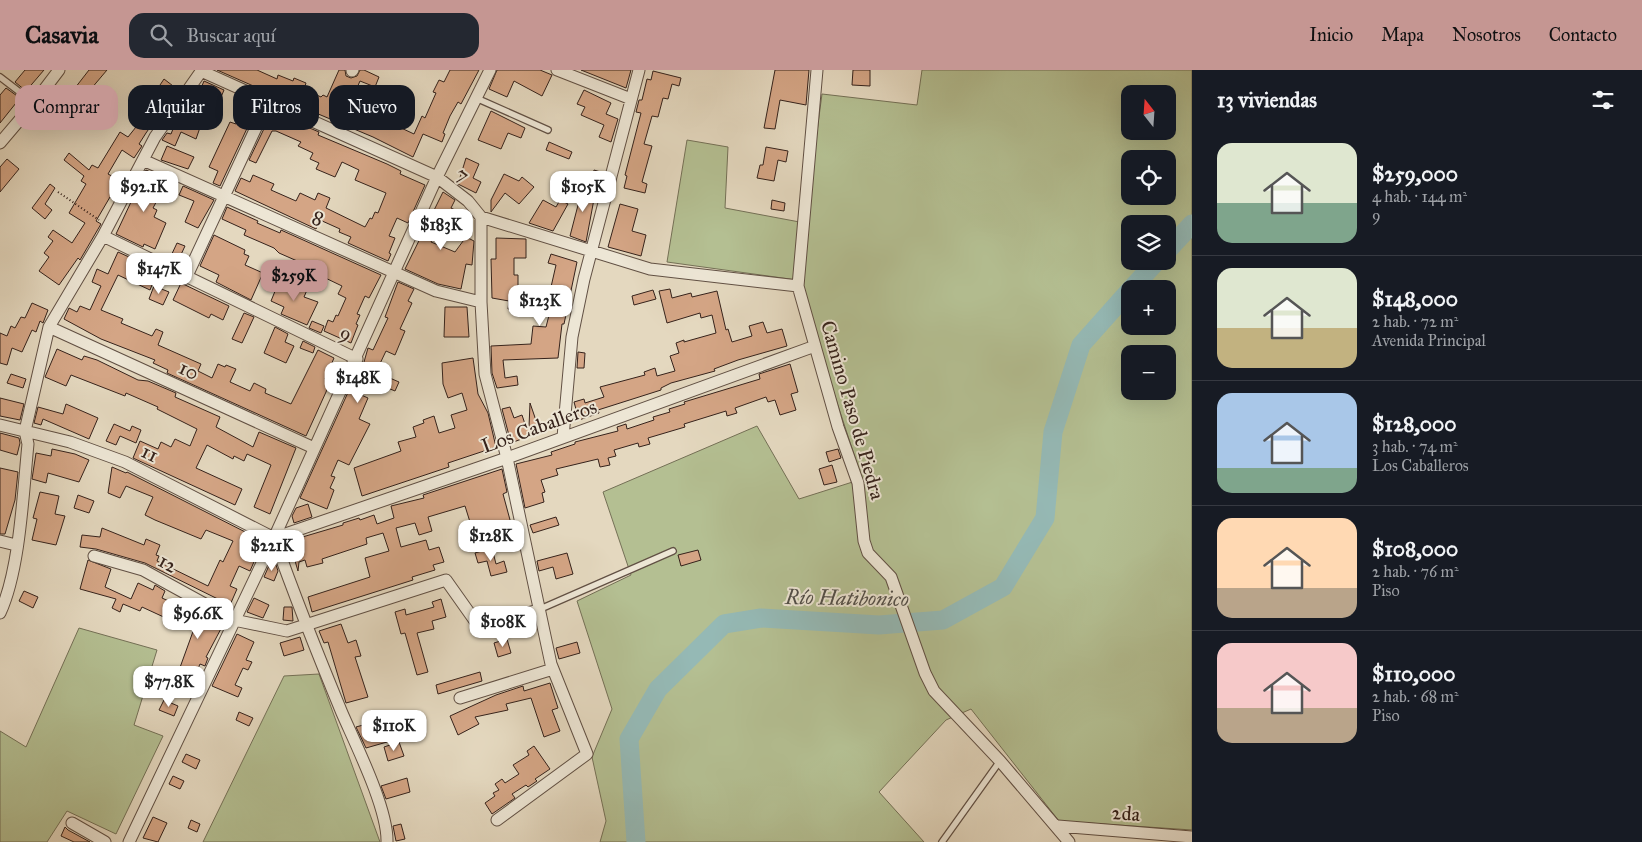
<!DOCTYPE html>
<html lang="es">
<meta charset="utf-8">
<style>
:root{--surface:#171b24;--page:#242831;--text:#f1f3f6;--muted:#9ea1a6;--line:#363941;--accent:#c59692}
body{margin:0;font-family:"IM FELL Great Primer",serif;background:var(--page);color:var(--text);height:100vh;display:flex;flex-direction:column;font-size:19px;white-space:nowrap}
*{box-sizing:border-box;margin:0}
p{font-size:16px;color:var(--muted)}
.icon{flex:none;width:28px;height:28px;fill:none;stroke:currentColor;stroke-width:2;stroke-linecap:round;stroke-linejoin:round}
.map{position:relative;flex:1;overflow:hidden}
.sheet{display:flex;flex-direction:column;background:var(--surface);width:450px}
.sheet>*{flex:none}
.hud{position:absolute;left:15px;top:15px;width:475px;height:45px;display:flex;gap:10px}
.needle{width:32px;rotate:343deg}
.tools{position:absolute;left:1121px;top:15px;display:grid;gap:10px}
.tools a{display:grid;place-items:center;width:55px;height:55px;border-radius:10px;background:var(--surface);box-shadow:0 5px 20px #0002;font-size:25px}
.price{position:absolute;translate:-50% -42px;padding:0 11px;border-radius:10px;background:#fff;color:#222;font-size:16px;line-height:32px;filter:drop-shadow(0 1px 2px #0008)}
.price::after{content:'';position:absolute;left:50%;top:30px;width:15px;height:11px;margin-left:-8px;background:inherit;clip-path:polygon(0 0,100% 0,50% 100%)}
.price.active{background:var(--accent);color:#111}
ul{padding:0;list-style:none}
li{display:flex;align-items:center;gap:15px;height:125px;padding:0 25px}
li+li{border-top:1px solid var(--line)}
li span{display:grid;place-items:center;flex:none;width:140px;height:100px;border-radius:15px;color:#555}
li>.icon{margin-inline-start:auto}
span .icon{width:60px;height:60px;fill:#fffc;stroke-width:1}
li b{font-size:21px}
h2{display:flex;justify-content:space-between;align-items:center;height:60px;padding:0 25px;font-size:21px}
.chip{padding:0 18px;border-radius:15px;background:var(--surface);box-shadow:0 5px 20px #0002;font-size:18px;line-height:45px}
.chip.active{background:var(--accent);color:#111}
header{display:flex;align-items:center;gap:30px;box-sizing:border-box;height:70px;padding:0 25px;background:var(--accent);color:#111}
header strong{font-size:24px}
nav{display:flex;gap:28px;margin-inline-start:auto;font-size:18px}
.search{width:350px;height:45px;background:var(--page);display:flex;align-items:center;gap:12px;box-sizing:border-box;padding:0 18px;border-radius:15px;color:var(--muted);font-size:19px}
main{display:flex;flex:1;min-height:0}
.map>svg:first-child{display:block}
</style>
<header>
<strong>Casavia</strong>
<div class="search"><svg class="icon" aria-label="search" viewBox="0 0 24 24"><circle cx="10" cy="10" r="6"/><path d="M15 15l6 6"/></svg>Buscar aquí</div>
<nav><a>Inicio</a><a>Mapa</a><a>Nosotros</a><a>Contacto</a></nav>
</header>
<main>
<div class="map">
<svg width="1192" height="772" viewBox="0 0 1192 772">
<rect width="100%" height="100%" fill="#e4d8bf"/>
<filter id="stains"><feTurbulence type="fractalNoise" baseFrequency=".004" numOctaves="4"/><feColorMatrix values="0 0 0 0 .2 0 0 0 0 .09 0 0 0 0 .02 0 0 0 .5 -.17"/></filter>
<radialGradient id="worn" r=".72"><stop offset=".6" stop-color="#630" stop-opacity="0"/><stop offset="1" stop-color="#630" stop-opacity=".3"/></radialGradient>
<path fill="#b4bf92" stroke="#747056" fill-rule="evenodd" d="M922 0H1192V760L1059 751 971 639 946 650 879 722 924 772H600L606 751 592 687 612 639 577 531 631 505 603 422 757 356 799 429 862 409 797 210 667 192 687 70 728 77 725 138 805 153 822 24 917 35ZM1130 24H1168V61H1130ZM1130 89H1168V126H1130ZM1130 154H1168V191H1130ZM1130 219H1168V256H1130ZM1130 284H1168V321H1130Z
M79 558 157 580 134 655 163 666 116 764 67 741 47 772H0V661L26 677Z
M319 604 380 772H203L284 606Z"/>
<g fill="none" stroke-linecap="round" stroke-linejoin="round">
<path stroke="#95b9b5" stroke-width="19" d="M1168 180 1192 154
M1131 219 1157 191
M636 772 629 669 658 619 724 554 761 548 879 555 943 550 1003 517 1045 448 1053 362 1081 275 1130 220"/>
</g>
<path fill="#d4a585" stroke="#35221b" d="M25 0H44L26 21 15 12Z
M89 0H107L85 26 75 18Z
M217 0H257L277 9 278 5 293 11 294 8 306 13 304 19 321 27 323 25 327 27 339 0H345L346 6 351 8 357 6 360 0H364L379 7 375 17 360 11 352 29 384 44 382 49 414 64 422 46 425 48 436 23 433 22 439 10 444 12 450 0H479L461 34 458 32 450 46 443 63 445 64 442 72 423 64 413 87 373 67 285 30 286 26 269 18 267 22Z
M497 0H540L552 5 542 26 514 11 507 27 489 19Z
M581 0H631L626 18Z
M775 0H809L806 35 780 30 775 59 764 58Z
M853 0H870V16L852 15Z
M653 1 681 8 679 16 672 14 668 29 663 28 658 47 652 46 644 74 652 76 642 112 647 114 645 123 624 118 627 106 625 105 641 43 636 42 639 30H642L647 9 651 10Z
M164 9 177 19 146 63 139 74 142 76 134 88 122 80 108 104 123 112 112 128 110 127 96 151 101 154 80 190 78 188 59 215 39 201 49 187 44 183 53 171 48 167 53 160 72 173 85 153 69 143 86 114 81 111 84 106 64 90 69 83 89 100 92 95 98 98 120 62 128 67 140 52 137 50 144 39 147 41 161 20 158 18Z
M204 11 224 20 219 32 199 23Z
M6 18 20 28 0 53V25Z
M63 19 71 26 60 39 64 42 55 52 43 41Z
M584 20 611 33 606 44 618 49 611 72 599 67 604 55 581 45 585 37 577 34Z
M246 30 258 35 220 116 213 113 218 101 209 97 230 52 236 54Z
M491 41 525 58 521 68 508 63 501 79 478 70Z
M272 42 319 62 318 65 387 94 401 101 400 104 425 115 408 153 397 148 389 166 395 168 389 183 391 184 388 191 348 173 351 167 339 162 340 159 320 150 316 159 235 121 241 108 250 112 253 105 274 114 271 120 296 131 300 123 315 130 318 123 330 128 326 138 365 157 370 148 372 149 375 142 378 143 386 123 355 110 359 100 342 92 335 107 316 99 319 93 310 89 313 83 298 76 301 72 276 61H272L256 93 249 90Z
M188 43 203 49 196 69 181 62 175 76 162 70 167 63 171 64 177 49 183 51Z
M549 72 572 82 569 89 546 80Z
M167 76 194 87 188 99 161 90Z
M766 77 788 81 786 92 778 90 774 111 757 108 760 95H763Z
M466 88 479 94 473 108 481 112 476 123 458 114Z
M7 89 19 99 0 122V97Z
M146 100 168 110 153 138 157 140 154 147 166 153 155 179 144 174 143 177 116 164Z
M594 100 604 103 601 113 592 111Z
M504 104 519 111 522 107 534 117 519 134 505 123 491 142V130Z
M584 112 594 114 591 128 594 129 586 172 570 166Z
M50 114 55 118 45 134 52 140 45 149 32 138Z
M183 116 214 130 198 158 185 152 194 131 179 125Z
M443 122 455 130 451 138 459 142 454 152 444 148 431 172 455 182 466 167 474 171 472 195 466 194 461 219 438 214 405 199Z
M543 130 556 137 560 130 568 134 553 161 529 153Z
M772 130 785 133 784 141 771 139Z
M620 134 638 139 632 161 646 165 641 186 608 177Z
M227 137 258 151 257 153 280 163 281 160 381 205 369 228 365 226 357 244 360 245 356 254 358 255 351 273 324 261 328 250 333 252 336 245 338 246 346 228 338 224 342 216 315 203 303 196 304 194 279 183 274 178 244 165 246 160 222 149Z
M214 165 245 180 244 184 249 186 245 195 263 203 251 230 216 212 219 205 200 196Z
M496 168 526 169V188H514V205H518V217H525V239H508L509 231 492 228 491 189H496Z
M177 173 185 176 178 191 170 188Z
M118 182 149 196 144 206 154 210 150 220 118 205 101 240 123 249 121 253 152 266 156 259 163 262 158 275 201 294 198 301 212 308 218 294 225 297 226 295 236 299 230 312 250 321 254 313 266 319 265 323 291 334 318 280 334 288 325 309 331 311 306 366 167 303 168 300 153 293 155 290 101 269 64 249 69 238 77 242 80 236 90 240 101 216 92 212 97 199 108 204Z
M551 184 577 192 564 254H562L558 288 503 290 505 308 517 306 518 315 497 318 492 303 491 276 531 274 533 256 546 257 556 218 551 217 556 195 548 193Z
M280 209 307 220 304 227 318 232 307 255 281 244 284 237 271 231Z
M398 212 414 219 408 231 412 233 400 259 405 261 395 285 386 281 376 302 399 312 395 321 366 309 359 324 368 328 359 349 370 354 349 395 338 390 331 406 335 407 330 418 334 420 327 439 300 428 360 296 364 292 368 278 373 280 388 248 385 247Z
M181 213 229 236 223 250 211 244 209 248 173 230Z
M154 216 169 222 163 235 149 229Z
M670 219 672 228 691 223 692 227 717 221 726 260 728 259 732 272 752 266 749 256 763 252 767 263 782 259 787 276 738 290 714 299 715 301 671 313 661 318V320L598 340 599 343 579 350 574 332 584 329 585 333 604 327 600 317 645 305 644 302 655 298 657 306 675 301 670 286 679 283 676 273 684 270V272L716 263 712 245 701 248 700 243 667 253 659 221Z
M653 220 656 229 634 235 632 226Z
M32 233 48 240 43 253 40 251 36 262 32 260 22 282 12 278 7 295 0 293V263L7 266 11 256 15 258 21 247 25 248Z
M445 237H467L469 267H444Z
M244 243 254 247 242 273 232 269Z
M312 251 324 256 321 263 309 258Z
M275 257 288 264 285 272 294 276 286 293 264 283Z
M303 271 315 277 313 283 300 278Z
M57 279 82 290 84 286 97 290 138 310 148 311 176 323 175 327 220 347 216 357 253 377 259 362 296 378 270 444 254 437 271 395 247 384 244 391 234 386 233 389 207 375 196 398 242 419 235 435 133 388 140 371 158 379 161 372 171 377 175 369 190 376 197 359 157 339 158 337 126 323 125 326 71 305 66 316 45 307Z
M578 282 585 283 584 298H577Z
M473 288 478 324 488 343 496 377 448 393 449 397 362 426 354 398 401 381 398 372 416 367 413 357 424 353 423 350 434 346 439 363 455 358 451 345 467 340 462 323 448 328 443 314 442 293Z
M790 294 798 322 791 324 796 340 780 345 775 330 768 332 766 327 735 338 737 343 727 346 726 341 684 354 685 357 648 368 650 374 639 377 638 373 614 380 616 386 608 388 610 395 600 397 598 389 556 399 558 405 541 410 545 422 542 423 544 432 525 438 516 394 552 385 551 382 575 374V372L618 361 617 357 626 354 627 359 654 350 653 347 670 342 669 339 685 334 684 332 760 309 759 304Z
M11 304 26 309 23 318 7 313Z
M0 328 24 334 20 350 0 346Z
M530 333 540 362 511 373 502 339 510 337 514 348 522 345 526 357H529Z
M66 334 98 348 89 369 43 349 41 355 34 353 38 337 63 344Z
M114 354 130 361 132 356 141 360 136 373 120 366 116 375 106 371Z
M0 363 19 368 20 373 17 385 0 380Z
M52 379 75 384 89 390 79 412 48 403 46 413 32 409 36 383 51 386Z
M838 379 841 388 829 392 826 382Z
M832 395 837 412 824 415 819 399Z
M112 397 126 403 127 402 263 471 250 501 239 496 230 516 237 519 230 535 145 493 96 479 80 477 82 465 100 467 102 458 144 475 146 469 160 475 156 485 159 486 157 491 208 516 220 490 223 492 233 471 206 460 201 469 155 450 145 445 153 427 126 416 120 428 108 423Z
M0 398 18 402 15 430 5 464H0Z
M502 399 507 422 503 424 513 461 502 464 500 455 466 466 463 454 470 452 465 436 428 447 432 461 419 465 415 453 396 458 401 477 426 470 429 480 439 477 444 492 433 495 435 500 412 507 413 510 312 542 308 527 370 507 365 488 389 481 383 463 366 468 367 474 322 489 323 493 307 497 305 490 299 492 298 501 289 471 343 455V453L359 448 360 450 374 445 377 454 394 448 391 436 424 428 423 425Z
M40 422 59 426 55 444 65 446 56 475 32 470 37 449 33 448Z
M78 425 94 431 89 443 74 438Z
M308 434 312 447 294 453 292 446 296 438Z
M556 447 559 455 533 463 530 455Z
M492 478 496 494 504 491 507 502 491 506 487 491 478 493 475 483Z
M698 480 701 490 681 496 678 485Z
M567 483 573 504 556 509 553 497 539 501 537 491Z
M88 490 111 499 105 517 131 529 138 513 153 520 155 515 165 521 162 528 175 534 168 549 142 537 140 541 123 534 120 542 112 538 116 529 80 519Z
M271 491 275 492 278 501 274 511 264 507Z
M24 521 38 527 33 538 19 531Z
M254 528 269 535 263 548 247 542Z
M441 529 446 547 432 551 434 559 417 563 428 602 417 605 405 563 401 564 395 542 405 539 406 545 434 537 432 532Z
M179 531 224 553 206 587 208 588 205 596 200 594 193 610 178 603 195 556 186 552 189 545 176 539Z
M284 537H292L293 551 283 550Z
M341 554 348 573 356 570 361 586 355 587 368 627 346 633 328 572 324 573 319 561Z
M237 564 254 572 246 590 252 592 248 600 243 598 235 615 242 618 238 627 212 616Z
M300 567 304 580 284 586 280 573Z
M507 569 511 583 498 587 494 573Z
M577 572 580 583 559 589 556 578Z
M480 602 482 611 438 624 436 615Z
M550 613 558 638 552 640 560 661 544 667 531 628 506 634 508 640 475 647 479 654 458 665 450 646 496 625 523 616 524 621Z
M164 630 178 636 174 646 159 640Z
M239 642 253 648 249 656 236 650Z
M381 650 387 672 366 678 356 657Z
M399 672 404 686 388 691 384 677Z
M534 676 550 699 535 709 537 711 528 717 526 715 512 724 515 728 492 744 485 733 495 726 493 723 499 720 495 714 502 709 505 713 519 704 513 695 529 685 527 681Z
M186 684 200 690 196 699 182 692Z
M173 706 184 711 180 719 169 714Z
M407 708 410 722 386 729 381 716Z
M153 747 167 753 158 772 143 768Z
M191 750 200 754 197 762 188 758Z
M401 754 405 769 396 771 393 756Z
M65 757 68 760 90 772H74L61 766Z"/>
<g fill="none" stroke-linecap="round" stroke-linejoin="round">
<defs>
<path id="service" d="M0 7 34 33
M476 28 548 60
M538 540 673 481
M942 772 1000 691"/>
<path id="minor" d="M557 0 631 29
M817 0 798 216 838 357 858 413 864 471 868 483 891 507 925 603 934 621 1000 691 1069 772
M201 1 437 107 468 131 481 147 650 199 798 216
M352 1 353 0
M0 73 34 33 59 0
M143 90 436 221 481 232
M481 147V232L485 304 507 388 551 594 587 684 497 750
M103 166 357 289
M186 208 268 32
M49 257 314 378
M0 355 70 372 125 392 274 468
M563 367 572 267 584 209 639 0
M274 468 507 388 815 276
M274 468C295 527 318 585 342 643 356 675 388 739 387 772
M0 471 16 475
M94 486 143 500 234 550 287 561 446 510 480 558 538 540
M0 543C20 500 23 423 28 374L25 361 49 257 103 166 155 67 202 0
M460 628 553 599
M72 753 105 772
M1058 756 1192 767
M129 772 274 468 437 107 490 0"/>
</defs>
<use href="#service" stroke="#615044" stroke-width="8"/>
<use href="#minor" stroke="#615044" stroke-width="13"/>
<path stroke="#35221b" stroke-width="2" stroke-dasharray="1 2.5" stroke-linecap="butt" d="M58 122 99 150"/>
<use href="#service" stroke="#ede6d5" stroke-width="5.5"/>
<use href="#minor" stroke="#ede6d5" stroke-width="11"/>
</g>
<g text-anchor="middle" dominant-baseline="central" stroke-width="4" stroke-linejoin="round" paint-order="stroke">
<g font-size="20" fill="#35221b" stroke="#ede6d5">
<text transform="translate(463 104) rotate(38)">7</text>
<text transform="translate(318 148) rotate(24)">8</text>
<text transform="translate(346 263) rotate(25)">9</text>
<text transform="translate(189 300) rotate(25)">10</text>
<text transform="translate(853 340) rotate(74)">Camino Paso de Piedra</text>
<text transform="translate(539 356) rotate(-20)">Los Caballeros</text>
<text transform="translate(150 383) rotate(26)">11</text>
<text transform="translate(168 493) rotate(29)">12</text>
<text transform="translate(1126 743) rotate(4)">2da</text>
</g>
<g font-size="21" font-style="italic" fill="#524f49" stroke="#ede6d5">
<text transform="translate(847 528) rotate(1)">Río Hatibonico</text>
</g>
</g>
<rect width="100%" height="100%" filter="url(#stains)"/>
<rect width="100%" height="100%" fill="url(#worn)"/>
</svg>
<div class="tools">
<a><svg class="needle" viewBox="-14 -14 28 28"><path d="M0-13l5 13h-10z" fill="#e53935"/><path d="M0 13l5-13h-10z" fill="#9ea1a6"/></svg></a>
<a><svg class="icon" aria-label="locate" viewBox="0 0 24 24"><circle cx="12" cy="12" r="6"/><path d="M12 2v4M12 18v4M2 12h4M18 12h4"/></svg></a>
<a><svg class="icon" aria-label="layers" viewBox="0 0 24 24"><path d="M12 4l9 5-9 5-9-5zM3 14l9 5 9-5"/></svg></a>
<a>+</a>
<a>−</a>
</div>
<b class="price" style="left:144px;top:143px">$92.1K</b>
<b class="price" style="left:583px;top:143px">$105K</b>
<b class="price" style="left:441px;top:181px">$183K</b>
<b class="price" style="left:159px;top:225px">$147K</b>
<b class="price active" style="left:294px;top:232px">$259K</b>
<b class="price" style="left:540px;top:257px">$123K</b>
<b class="price" style="left:358px;top:334px">$148K</b>
<b class="price" style="left:491px;top:492px">$128K</b>
<b class="price" style="left:272px;top:502px">$221K</b>
<b class="price" style="left:198px;top:570px">$96.6K</b>
<b class="price" style="left:503px;top:578px">$108K</b>
<b class="price" style="left:169px;top:638px">$77.8K</b>
<b class="price" style="left:394px;top:682px">$110K</b>
<div class="hud">
<a class="chip active">Comprar</a>
<a class="chip">Alquilar</a>
<a class="chip">Filtros</a>
<a class="chip">Nuevo</a>
</div>
</div>
<section class="sheet">
<h2>13 viviendas<svg class="icon" aria-label="filters" viewBox="0 0 24 24"><path d="M4 7h16M4 17h16"/><circle cx="9" cy="7" r="2"/><circle cx="15" cy="17" r="2"/></svg></h2>
<ul>
<li><span style="background:linear-gradient(#dfe7d0 60%,#7fa58c 0)"><svg class="icon" aria-label="home" viewBox="0 0 24 24"><path d="M3 11l9-7 9 7M6 9v11h12V9"/></svg></span><div><b>$259,000</b><p>4 hab. · 144 m²</p><p>9</p></div></li>
<li><span style="background:linear-gradient(#dfe7d0 60%,#c2b280 0)"><svg class="icon" aria-label="home" viewBox="0 0 24 24"><path d="M3 11l9-7 9 7M6 9v11h12V9"/></svg></span><div><b>$148,000</b><p>2 hab. · 72 m²</p><p>Avenida Principal</p></div></li>
<li><span style="background:linear-gradient(#a9c7e8 75%,#7fa58c 0)"><svg class="icon" aria-label="home" viewBox="0 0 24 24"><path d="M3 11l9-7 9 7M6 9v11h12V9"/></svg></span><div><b>$128,000</b><p>3 hab. · 74 m²</p><p>Los Caballeros</p></div></li>
<li><span style="background:linear-gradient(#ffd9b3 70%,#b9a48a 0)"><svg class="icon" aria-label="home" viewBox="0 0 24 24"><path d="M3 11l9-7 9 7M6 9v11h12V9"/></svg></span><div><b>$108,000</b><p>2 hab. · 76 m²</p><p>Piso</p></div></li>
<li><span style="background:linear-gradient(#f6c9c9 65%,#b9a48a 0)"><svg class="icon" aria-label="home" viewBox="0 0 24 24"><path d="M3 11l9-7 9 7M6 9v11h12V9"/></svg></span><div><b>$110,000</b><p>2 hab. · 68 m²</p><p>Piso</p></div></li>
</ul>
</section>
</main>
